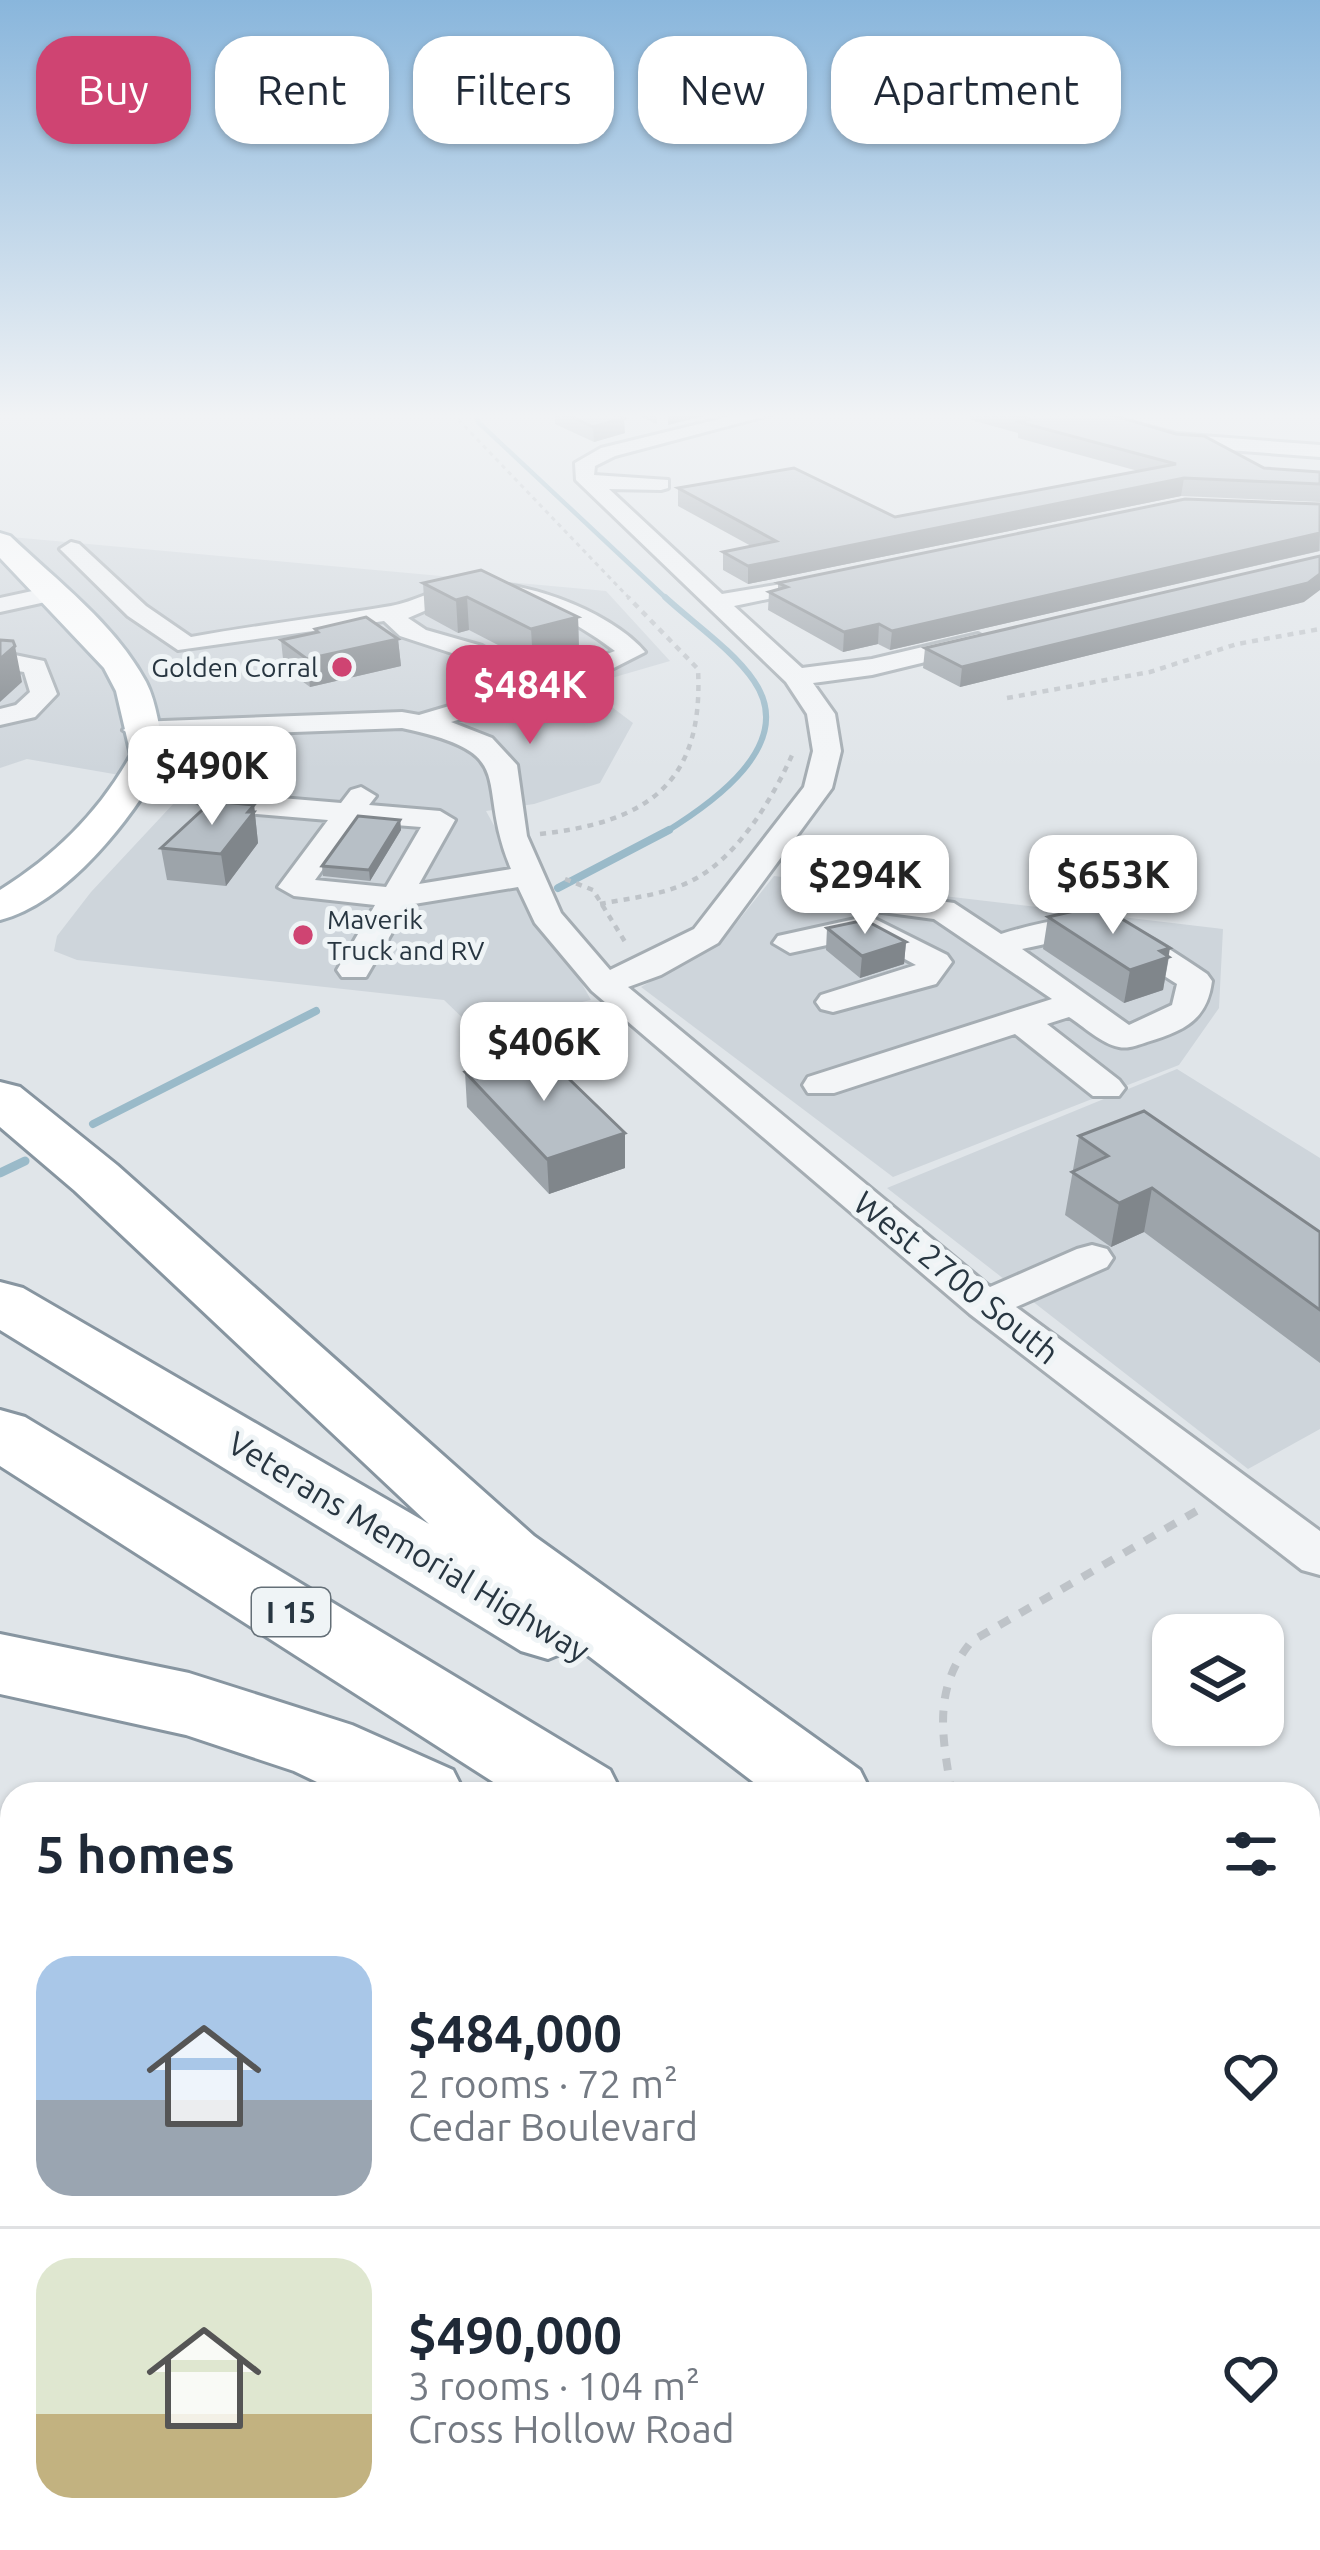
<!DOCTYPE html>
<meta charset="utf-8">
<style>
:root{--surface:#fff;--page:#f6f6f7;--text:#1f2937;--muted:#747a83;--line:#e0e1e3;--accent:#cf4472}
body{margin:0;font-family:Ubuntu,sans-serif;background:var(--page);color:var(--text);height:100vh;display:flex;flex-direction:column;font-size:45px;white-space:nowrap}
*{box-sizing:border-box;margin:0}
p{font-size:39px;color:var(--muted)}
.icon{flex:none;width:66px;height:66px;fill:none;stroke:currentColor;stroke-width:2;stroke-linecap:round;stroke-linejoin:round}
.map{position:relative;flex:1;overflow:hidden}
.details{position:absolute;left:0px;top:1782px;width:1320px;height:768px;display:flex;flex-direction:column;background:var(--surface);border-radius:36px 36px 0 0;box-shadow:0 3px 9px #0004}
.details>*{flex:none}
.banner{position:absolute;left:36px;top:36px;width:1248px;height:108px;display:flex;gap:24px}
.controls{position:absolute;left:1152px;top:1614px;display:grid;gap:24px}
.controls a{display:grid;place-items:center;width:132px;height:132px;border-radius:24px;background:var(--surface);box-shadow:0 3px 9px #0004;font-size:60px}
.price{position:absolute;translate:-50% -102px;padding:0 27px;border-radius:24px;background:#fff;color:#222;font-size:39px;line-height:78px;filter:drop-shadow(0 3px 6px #0008)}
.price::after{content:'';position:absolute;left:50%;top:72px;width:36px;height:27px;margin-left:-18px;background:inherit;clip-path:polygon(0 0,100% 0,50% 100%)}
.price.selected{background:var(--accent);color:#fff}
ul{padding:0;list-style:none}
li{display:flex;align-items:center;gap:36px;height:300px;padding:0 36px}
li+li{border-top:3px solid var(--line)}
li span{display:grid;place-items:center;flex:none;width:336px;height:240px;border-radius:36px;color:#555}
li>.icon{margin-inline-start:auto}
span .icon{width:144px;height:144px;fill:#fffc;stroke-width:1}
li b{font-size:51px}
h2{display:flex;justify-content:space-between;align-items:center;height:144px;padding:0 36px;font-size:51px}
.pill{padding:0 42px;border-radius:36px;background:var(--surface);box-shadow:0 3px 9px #0004;font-size:42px;line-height:108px}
.pill.selected{background:var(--accent);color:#fff}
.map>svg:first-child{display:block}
</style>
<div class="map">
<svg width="1320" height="2550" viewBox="0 0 1320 2550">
<rect width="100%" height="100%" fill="#e0e5e9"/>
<path fill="#ced5db" d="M0 536 606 591 670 661 584 686 633 723 600 783 534 804 486 811 591 1000 471 1026 444 1000 77 960 54 951 57 936 91 892 189 787 27 759 0 768Z
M774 876 1223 929 1219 1008 1179 1065 893 1177 641 987 723 940Z
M1177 1069 1320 1158V1429L1248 1469 887 1188Z
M0 1918 12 1924V2538H779L787 2550H0Z"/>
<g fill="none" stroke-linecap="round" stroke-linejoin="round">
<path stroke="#9abac9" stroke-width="4.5" d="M476 413 478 422 668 600"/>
<path stroke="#9abac9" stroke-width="6" d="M664 833C711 804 798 745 754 681 733 650 693 623 665 597"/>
<path stroke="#9abac9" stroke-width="8" d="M558 888 669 830
M93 1124 316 1011"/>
<path stroke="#9abac9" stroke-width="9" d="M0 1173 25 1161"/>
<defs>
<path id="minor" d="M744 413H777L615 456 595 466 594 475 668 480V488L661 490 609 489 722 594 830 576V586L734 606 802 668 872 659 978 634 991 642 987 647 872 675 813 683 835 714 841 751 832 788 718 943 661 975 628 987 990 1287 1077 1249 1092 1245 1107 1249 1113 1258 1107 1267 1016 1307 1320 1531V1575L1302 1570 970 1314 592 991 535 923 518 887 408 905 366 977H342L337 970 375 905 294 896 278 887 328 820 211 810 196 801 211 792 341 803 351 790 361 787 376 796 369 805 440 811 455 820 419 884 511 869C473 778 524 754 402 728L137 738 123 730 137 722 402 712 419 715 513 687 464 657 400 636 384 621 178 650 128 616 60 549 71 542 79 544 146 606 191 637C258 625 325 617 391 606 414 602 437 588 461 584 514 575 610 610 645 652L590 680 451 722 492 738 517 765 527 836 561 913 610 970 694 929 804 787 813 751 807 714 786 682 576 480 575 463 601 448ZM473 597C523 593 576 621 615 651L538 680 482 646 426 630 408 618 445 602ZM357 822 421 827 386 887 315 880Z
M1065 413H1096L1176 434 1320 445V457L1175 446Z
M51 587 63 594 59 599 0 612V598Z
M0 652 44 661 57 694 35 717 0 725V709L16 705 30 692 24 672 0 668Z
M804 883 954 903 1001 934C1100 904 1124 918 1207 974L1212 981C1207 1021 1183 1031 1147 1042 1138 1045 1128 1049 1119 1047 1102 1044 1083 1026 1069 1017L1047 1024 1119 1080 1125 1088 1119 1096H1093L1015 1034 834 1093H808L803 1085 808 1077 1052 999 934 919 793 900 788 893 793 886ZM1082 936 1109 941 1177 984 1172 1005 1129 1025 1022 949Z
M869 916 947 955 952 962 936 984 833 1012 821 1009 816 1002 821 995 916 965 864 937 790 953 773 943 778 936Z"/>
<path id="major" d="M0 533 10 536C57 581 115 624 146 682 158 705 158 731 167 755 136 814 68 903 0 920V890C55 856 100 811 131 755L116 691 104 668 0 558Z"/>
<path id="highway" d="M0 1082 20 1087 117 1165 534 1536 860 1770 872 1794H769L577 1647 548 1659 521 1651 0 1330V1282L23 1288 429 1524 75 1191 0 1127Z
M0 1410 25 1417 610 1770 622 1794H512L0 1466Z
M0 1634 189 1673 352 1725 453 1770 465 1794H342L294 1771 186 1735 0 1694Z
M1308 2063 1320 2067V2162L1308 2157Z
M1308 2244 1320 2249V2356L1308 2351Z"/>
</defs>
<use href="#minor" stroke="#a5adb3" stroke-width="6"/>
<use href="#major" stroke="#9facb5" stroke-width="6"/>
<use href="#highway" stroke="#8795a0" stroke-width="6"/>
<path stroke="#bec3c8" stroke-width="3" stroke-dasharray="4.5 4.5" stroke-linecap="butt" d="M452 413 631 600"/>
<path stroke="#bec3c8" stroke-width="4.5" stroke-dasharray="6 6" stroke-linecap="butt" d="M1007 698 1150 672 1237 644 1320 629
M540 834C647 822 704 784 698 669L628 597
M565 879 593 890 627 945
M600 904C630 898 665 895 693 880 738 857 773 798 793 753"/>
<path stroke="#bec3c8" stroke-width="8" stroke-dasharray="12 12" stroke-linecap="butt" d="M952 1794C942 1737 932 1688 972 1641L1200 1509"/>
<path stroke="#bec3c8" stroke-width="9" stroke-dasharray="15 15" stroke-linecap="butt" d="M1075 2538 1078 2550"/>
<use href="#minor" fill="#f3f5f7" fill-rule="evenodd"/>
<use href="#major" fill="#fff" fill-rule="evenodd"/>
<use href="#highway" fill="#fff" fill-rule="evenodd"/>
</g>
<path fill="#9da4aa" d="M555 413H615L625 433 594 442 555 424Z
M632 413H657V424Z
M969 413H1105L1264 468 1320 472V502L1181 496 748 584 723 570V552L751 546 678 506V488L895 517 1138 471 1018 438V433L971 420Z
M1270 413H1320V416Z
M1320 504V551L890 650 878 644 843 652 768 610 769 592 778 589V583Z
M423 583 578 617 579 650 533 663 469 630 458 633 425 615Z
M1304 602 960 687 923 668 925 648Z
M315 629 398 639 401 666 310 687 284 668 281 640 315 633Z
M254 805 258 843 226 886 167 880 161 848Z
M400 820 401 830 370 881 323 876 322 866Z
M1048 917 1169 957 1163 990 1124 1003 1043 949Z
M827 928 906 942 904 964 860 978 826 950Z
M465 1072 625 1133V1168L549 1194 467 1107Z
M1079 1136 1320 1232V1363L1144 1232 1111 1247 1065 1215Z"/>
<path fill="#80868b" d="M668 413H717L668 425Z
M624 418 625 433 594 442 593 427Z
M1184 478 1181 496 748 584V566Z
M1320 533 1319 551 890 650 892 631Z
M1320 574V590L1304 602 960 687 962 667Z
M467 597 469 630 458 633 456 600Z
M578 617 579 650 533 663 531 629Z
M879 624 878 644 843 652 844 632Z
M398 639 401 666 310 687 307 659Z
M15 646 22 682 0 702V659Z
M254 805 258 843 226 886 221 854Z
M400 820 401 830 370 881 369 870Z
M906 942 904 964 860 978 862 956Z
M1170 948 1163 990 1124 1003 1130 970 1160 951Z
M625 1133V1168L549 1194 547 1159Z
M1152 1188 1144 1232 1111 1247 1119 1203Z"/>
<path fill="#b7bfc6" stroke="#80868b" stroke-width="3" d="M564 413H615L624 418 593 427Z
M1007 413H1105L1176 434 1204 436 1264 468 1320 472V484L1184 478 748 566 723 552 776 541 678 488 794 468 895 517 1176 464 1019 422 1030 419Z
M1185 499 1320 504V533L892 631 879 624 844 632 769 592 787 587 778 583Z
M1320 556V574L1308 583 962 667 925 648Z
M481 570 578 617 531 629 467 597 456 600 423 583Z
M366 617 398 639 307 659 281 640 318 632 315 629Z
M0 640 13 641 15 646 0 659Z
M212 801 254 805 248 812H254L221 854 161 848Z
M358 816 400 820 369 870 322 866Z
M1087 908 1112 913 1170 948 1160 951 1169 957 1130 970 1048 917Z
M865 920 906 942 862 956 827 928Z
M539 1050 625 1133 547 1159 465 1072Z
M1144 1111 1320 1232V1310L1152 1188 1119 1203 1072 1172 1108 1156 1079 1136Z"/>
<linearGradient id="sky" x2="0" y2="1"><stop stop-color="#89b6dc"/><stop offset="0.54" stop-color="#f1f3f5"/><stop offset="1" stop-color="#f1f3f5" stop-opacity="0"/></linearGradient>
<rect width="1320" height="770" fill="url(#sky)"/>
<g fill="#cf4472" stroke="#eff4f6" stroke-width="4.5">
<circle cx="342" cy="667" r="12"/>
<circle cx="303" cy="935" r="12"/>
</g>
<g text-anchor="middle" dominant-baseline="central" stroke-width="10" stroke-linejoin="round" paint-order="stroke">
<g font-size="27" fill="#283641" stroke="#eff4f6" text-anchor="end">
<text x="318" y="667">Golden Corral</text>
<text x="327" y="919" text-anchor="start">Maverik<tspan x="327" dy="31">Truck and RV</tspan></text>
</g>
<rect fill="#eff4f6" stroke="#646f77" stroke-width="3" x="252" y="1588" width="78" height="48" rx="9"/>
<g font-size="30" font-weight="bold" fill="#283641">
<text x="291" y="1612">I 15</text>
</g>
<g font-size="33" fill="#283641" stroke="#eff4f6">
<text transform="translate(957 1277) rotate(39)">West 2700 South</text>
<text transform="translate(409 1546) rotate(31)">Veterans Memorial Highway</text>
</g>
</g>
</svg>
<div class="controls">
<a><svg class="icon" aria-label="layers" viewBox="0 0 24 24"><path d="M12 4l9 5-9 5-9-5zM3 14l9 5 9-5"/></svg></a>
</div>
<b class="price selected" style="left:530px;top:747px">$484K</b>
<b class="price" style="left:212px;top:828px">$490K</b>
<b class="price" style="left:865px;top:937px">$294K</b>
<b class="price" style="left:1113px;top:937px">$653K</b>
<b class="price" style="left:544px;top:1104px">$406K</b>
<div class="banner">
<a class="pill selected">Buy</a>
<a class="pill">Rent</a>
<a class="pill">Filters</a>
<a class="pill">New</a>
<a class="pill">Apartment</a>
</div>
<section class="details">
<h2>5 homes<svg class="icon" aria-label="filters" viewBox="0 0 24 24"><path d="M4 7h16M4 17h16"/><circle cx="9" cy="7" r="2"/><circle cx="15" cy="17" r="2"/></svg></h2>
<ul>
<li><span style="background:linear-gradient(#a9c7e8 60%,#9aa5b1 0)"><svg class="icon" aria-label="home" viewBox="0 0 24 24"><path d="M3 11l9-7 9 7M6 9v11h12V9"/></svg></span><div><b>$484,000</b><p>2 rooms · 72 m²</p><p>Cedar Boulevard</p></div><svg class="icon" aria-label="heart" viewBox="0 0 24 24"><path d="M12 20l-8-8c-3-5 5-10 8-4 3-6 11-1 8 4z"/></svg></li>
<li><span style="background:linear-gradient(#dfe7d0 65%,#c2b280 0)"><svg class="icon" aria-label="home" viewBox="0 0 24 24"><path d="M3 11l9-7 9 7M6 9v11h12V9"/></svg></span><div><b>$490,000</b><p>3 rooms · 104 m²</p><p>Cross Hollow Road</p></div><svg class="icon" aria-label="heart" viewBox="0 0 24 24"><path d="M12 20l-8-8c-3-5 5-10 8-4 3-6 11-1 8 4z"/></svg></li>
</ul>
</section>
</div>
